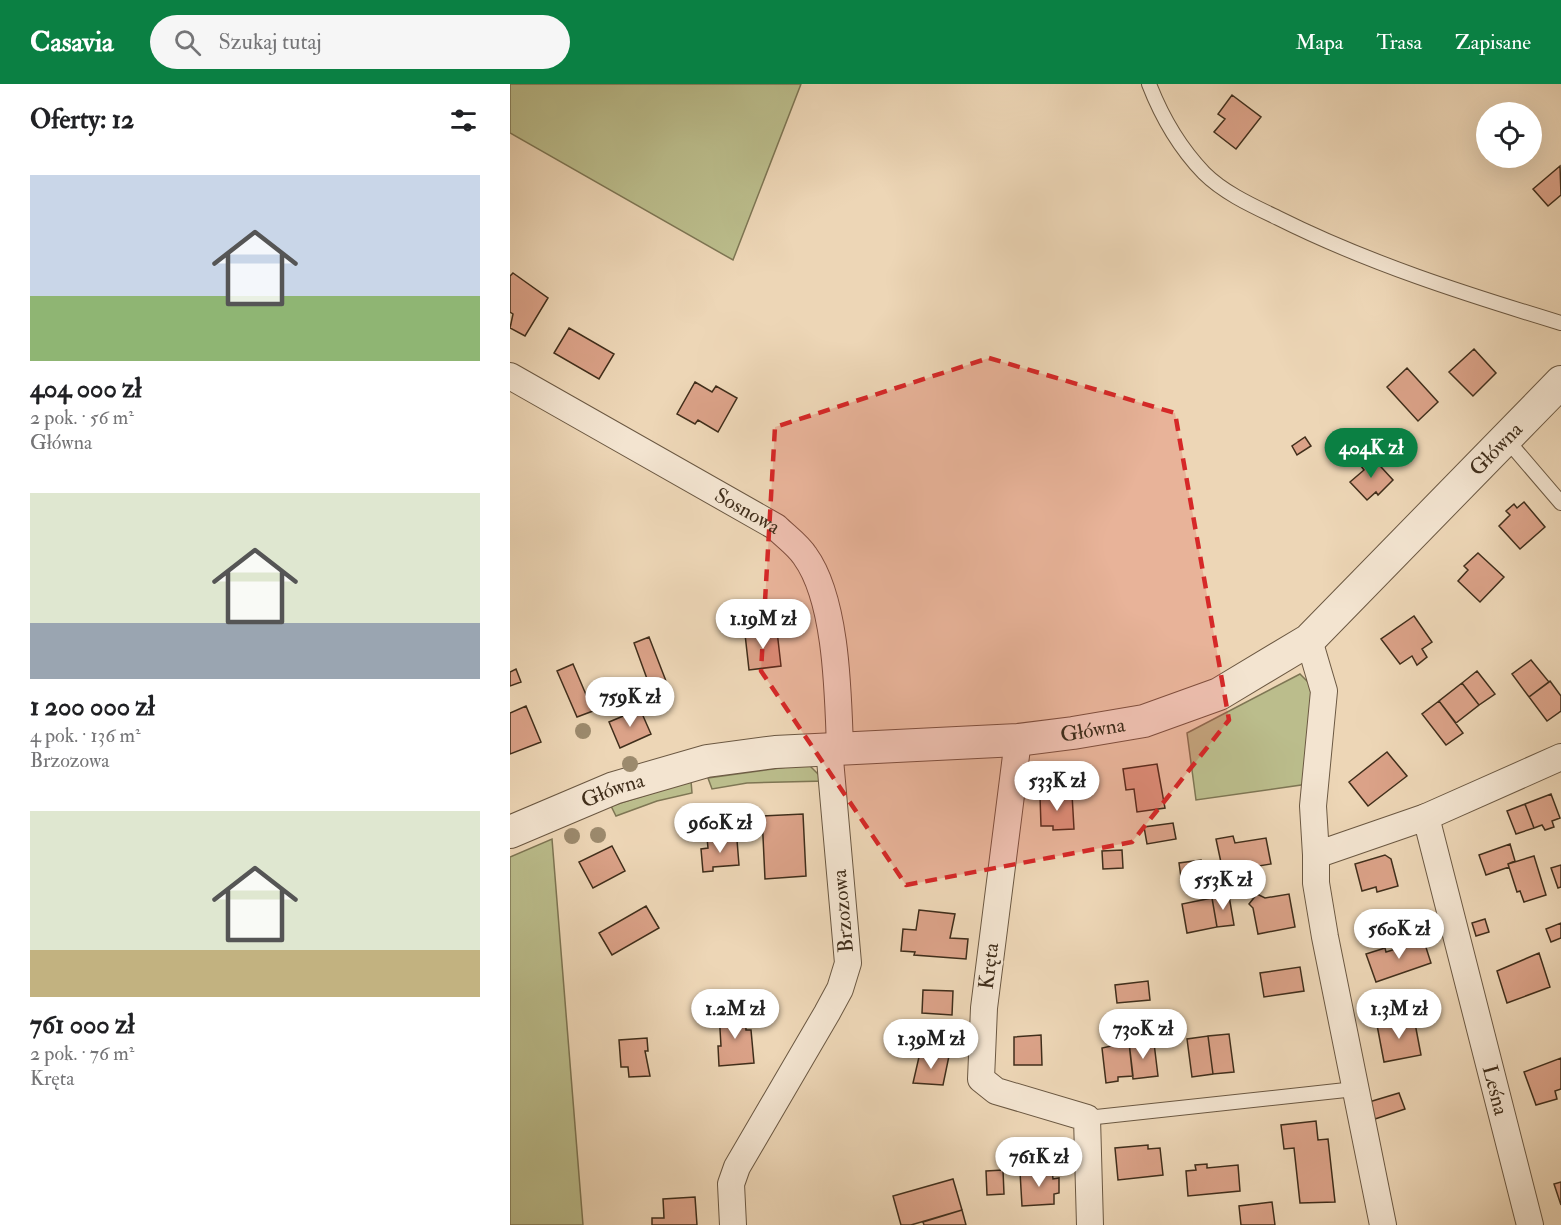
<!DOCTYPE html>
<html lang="pl">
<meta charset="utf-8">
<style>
:root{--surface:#fff;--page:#f6f6f6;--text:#202124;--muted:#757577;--accent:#0b8043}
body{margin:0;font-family:"IM FELL Double Pica",serif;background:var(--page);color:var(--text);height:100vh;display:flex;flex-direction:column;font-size:22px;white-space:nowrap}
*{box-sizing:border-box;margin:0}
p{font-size:20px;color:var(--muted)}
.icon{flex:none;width:33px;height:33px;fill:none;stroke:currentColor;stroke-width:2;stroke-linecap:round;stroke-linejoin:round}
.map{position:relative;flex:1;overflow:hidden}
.sheet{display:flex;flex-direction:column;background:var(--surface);width:510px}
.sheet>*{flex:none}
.tools{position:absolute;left:966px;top:18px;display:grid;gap:12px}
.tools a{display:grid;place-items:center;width:66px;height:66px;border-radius:50%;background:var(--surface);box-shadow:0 6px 24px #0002;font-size:30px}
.price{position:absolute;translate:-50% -51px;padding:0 14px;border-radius:21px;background:#fff;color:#222;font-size:20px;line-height:39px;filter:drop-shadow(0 2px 3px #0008)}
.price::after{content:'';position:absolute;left:50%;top:36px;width:18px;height:14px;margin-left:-9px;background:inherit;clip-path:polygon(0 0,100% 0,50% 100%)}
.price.current{background:var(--accent);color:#fff}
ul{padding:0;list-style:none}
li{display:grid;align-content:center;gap:12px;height:318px;padding:0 30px}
li span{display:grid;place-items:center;height:186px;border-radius:0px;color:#555}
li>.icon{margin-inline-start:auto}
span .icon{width:108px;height:108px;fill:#fffc;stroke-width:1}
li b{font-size:26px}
h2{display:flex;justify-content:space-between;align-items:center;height:72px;padding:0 30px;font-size:26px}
header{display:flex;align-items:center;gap:36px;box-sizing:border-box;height:84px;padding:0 30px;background:var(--accent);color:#fff}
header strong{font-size:28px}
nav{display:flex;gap:33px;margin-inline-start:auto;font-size:21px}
.search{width:420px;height:54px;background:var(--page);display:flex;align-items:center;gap:15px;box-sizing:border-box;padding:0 21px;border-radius:33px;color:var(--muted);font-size:22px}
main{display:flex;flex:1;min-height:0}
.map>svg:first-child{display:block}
</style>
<header>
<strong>Casavia</strong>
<div class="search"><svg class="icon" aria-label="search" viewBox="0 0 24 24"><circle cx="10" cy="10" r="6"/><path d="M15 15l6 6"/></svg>Szukaj tutaj</div>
<nav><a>Mapa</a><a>Trasa</a><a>Zapisane</a></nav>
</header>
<main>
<section class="sheet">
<h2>Oferty: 12<svg class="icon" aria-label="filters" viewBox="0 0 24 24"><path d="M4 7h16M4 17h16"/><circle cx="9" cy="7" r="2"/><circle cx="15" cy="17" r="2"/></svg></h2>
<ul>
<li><span style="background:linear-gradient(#c9d6e8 65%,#8fb573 0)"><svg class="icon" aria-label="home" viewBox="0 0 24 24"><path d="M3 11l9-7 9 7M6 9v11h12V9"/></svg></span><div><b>404 000 zł</b><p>2 pok. · 56 m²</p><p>Główna</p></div></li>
<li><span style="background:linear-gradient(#dfe7d0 70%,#9aa5b1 0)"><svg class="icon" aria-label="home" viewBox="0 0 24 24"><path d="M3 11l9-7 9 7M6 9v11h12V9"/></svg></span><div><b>1 200 000 zł</b><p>4 pok. · 136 m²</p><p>Brzozowa</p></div></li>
<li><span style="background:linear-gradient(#dfe7d0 75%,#c2b280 0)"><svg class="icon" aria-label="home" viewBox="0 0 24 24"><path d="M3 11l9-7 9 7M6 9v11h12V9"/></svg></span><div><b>761 000 zł</b><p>2 pok. · 76 m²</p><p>Kręta</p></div></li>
</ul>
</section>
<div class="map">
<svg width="1051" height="1141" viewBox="0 0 1051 1141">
<rect width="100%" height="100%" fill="#edd6b6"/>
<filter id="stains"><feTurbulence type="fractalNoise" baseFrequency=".00333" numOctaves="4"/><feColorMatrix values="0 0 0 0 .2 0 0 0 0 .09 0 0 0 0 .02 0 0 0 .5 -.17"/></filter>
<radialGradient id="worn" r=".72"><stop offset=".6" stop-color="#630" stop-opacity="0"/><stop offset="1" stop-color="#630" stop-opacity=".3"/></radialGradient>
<path fill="#bbbd8c" stroke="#7e7654" stroke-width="1.5" d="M0 0H291L223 176 0 49Z
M790 590 803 603 798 700 686 716 677 649Z
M298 680 315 697 237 699 202 705 198 694Z
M181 697 182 709 147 717 106 732 101 722Z
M42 755 73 1141H0V773Z"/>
<path fill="#dba288" stroke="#402e1b" stroke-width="1.5" d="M722 11 751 33 726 65 704 48 715 35 708 30Z
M1050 82 1051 111 1038 122 1023 105Z
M3 189 38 214 15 252 0 244 3 230 0 228V192Z
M59 244 104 270 89 295 44 269Z
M964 265 986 289 963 312 939 288Z
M897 284 928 318 908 337 877 303Z
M185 298 202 308 206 302 227 314 208 348 188 336 185 340 167 330Z
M795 353 801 362 787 371 782 362Z
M861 372 883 396 868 411 866 408 857 416 840 398 854 386 851 382Z
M1014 418 1035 443 1010 465 989 442 1000 431 996 427 1004 420 1007 424Z
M968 469 994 493 970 518 948 497 958 486 954 482Z
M904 532 922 558 912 565 917 573 907 581 902 572 890 580 871 555Z
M267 547 271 582 239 586 235 550Z
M139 553 156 597 140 603 124 559Z
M1021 576 1039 598 1019 613 1002 590Z
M63 580 83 627 67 633 47 587Z
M6 585 11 598 0 602V588Z
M967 587 985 610 969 621 952 599Z
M1040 597 1051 612V627L1037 637 1019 613Z
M952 599 969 621 946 639 929 617Z
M929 617 953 649 936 661 912 630Z
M16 622 31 658 0 670V629Z
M130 625 141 650 110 664 99 638Z
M877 668 897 692 858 722 839 698Z
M647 680 655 724 627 728 624 705 616 706 613 685Z
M562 710 564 745 543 746V742H531L530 712Z
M1041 710 1050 734 1042 737 1044 743 1035 746 1032 741 1024 744 1015 720Z
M1015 720 1024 744 1006 750 997 727Z
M293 730 296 792 255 795 252 732Z
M663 739 666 755 637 760 634 743Z
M723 752 725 759 756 754 761 780 713 788 706 755Z
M216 753V757L227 756 229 781 203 783V787L193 788 191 765 198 764 197 754Z
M1000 760 1005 777 998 780 999 783 976 791 969 771Z
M102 762 115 787 83 804 69 778Z
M612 766 613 784 593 785 592 767Z
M875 771 881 775 888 802 867 808 866 803 852 807 845 780Z
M1024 772 1036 811 1014 818 1010 807 1007 808 998 780Z
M691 776V781H698L699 791 693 792V798L672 801 669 779Z
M1051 781V803L1048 804 1041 784Z
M747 810 755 814 779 810 785 843 748 850 743 824 739 820Z
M719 812 724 841 707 843 702 814Z
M702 814 707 843 677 849 672 820Z
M136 822 149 844 102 871 89 849Z
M409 826 445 830 440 854 458 855 456 875 404 871 405 868 391 867 393 845 406 846Z
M975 835 979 848 966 852 962 839Z
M1051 839V854L1041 858 1036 845Z
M912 851 921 879 866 898 856 870 875 864 876 868 902 860 900 855Z
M1029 869 1040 903 997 919 987 887Z
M790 883 794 907 754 913 750 889Z
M638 897 640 916 607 919 605 901Z
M413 906 443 907 442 931 412 929Z
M235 926 236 946H241L244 979 209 982 208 962H211L209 928Z
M904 934 911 971 874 978 867 941Z
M719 950 724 988 703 990 698 952Z
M531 951 532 981H504V953Z
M698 952 703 990 682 993 677 955Z
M137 954 138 967H135L140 992 119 993 118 983H111L109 956Z
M619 958 623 992 608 993V997L596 999 592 964Z
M629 958 630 961 644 959 648 992 623 995 619 959Z
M405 970 439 972 433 1001 403 999 409 973Z
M1051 974V1005L1045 1007 1047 1015 1026 1021 1014 988Z
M889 1009 895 1025 865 1035 859 1018Z
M806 1037 808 1056 818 1055 825 1118 790 1119 784 1064 774 1065 771 1041Z
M638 1061V1065L650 1064 653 1091 608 1096 605 1064Z
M697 1080V1084L728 1081 730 1107 678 1112 676 1087 686 1086 685 1081Z
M542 1085 543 1095 549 1094V1109L544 1110V1120L512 1122 510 1088Z
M493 1086 494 1110 477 1111 476 1087Z
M443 1095 452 1126 401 1141H391L383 1112Z
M1051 1098V1121L1044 1100Z
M185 1113 187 1141H142V1134H154L153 1115Z
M762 1118 765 1141H731L729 1122Z
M452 1126 456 1141H414L413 1138Z"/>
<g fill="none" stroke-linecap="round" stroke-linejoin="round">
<defs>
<path id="service" d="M639 0C651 31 670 64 694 89 714 109 743 122 768 134 858 179 955 210 1051 239
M997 356 1051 419
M577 1034 845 1005"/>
<g id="minor">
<path id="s1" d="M0 292 266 443C275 452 288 461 295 472 327 516 328 610 330 664"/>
<path id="s2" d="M799 556 814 607 803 722 806 771 916 733 1020 1141"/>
<path d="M508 656 474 924 471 995 486 1007 577 1034 580 1141"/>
<path d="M916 733 1051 673"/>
<path d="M806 771V799L815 853 873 1141"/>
<path d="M223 1141 221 1100 227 1083 317 929 330 905 338 879 319 664"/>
</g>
<g id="tertiary">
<path id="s3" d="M0 748 104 704 197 677 265 668 508 656 563 649 634 637 709 610 799 556 1051 298"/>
</g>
</defs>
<use href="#service" stroke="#6b5842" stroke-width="16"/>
<use href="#minor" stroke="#6b5842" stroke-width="28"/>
<use href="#tertiary" stroke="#6b5842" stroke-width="34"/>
<use href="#service" stroke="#f3e4d0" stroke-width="14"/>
<use href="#minor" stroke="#f3e4d0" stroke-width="26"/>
<use href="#tertiary" stroke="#f3e4d0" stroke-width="32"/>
</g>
<g fill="#9c8a6d">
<circle cx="73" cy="647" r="8"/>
<circle cx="120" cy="680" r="8"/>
<circle cx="88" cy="751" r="8"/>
<circle cx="62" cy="752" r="8"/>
</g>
<path fill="#d62828" fill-opacity="0.2" stroke="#d62828" stroke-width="4.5" stroke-dasharray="12 8" stroke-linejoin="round" d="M479 274 665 329 719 636 622 758 396 801 251 587 265 343Z"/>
<g text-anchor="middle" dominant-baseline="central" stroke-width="5" stroke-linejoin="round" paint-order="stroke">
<g font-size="21" fill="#402e1b" stroke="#f3e4d0">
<text stroke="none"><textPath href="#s3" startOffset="1101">Główna</textPath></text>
<text stroke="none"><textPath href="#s1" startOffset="273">Sosnowa</textPath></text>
<text stroke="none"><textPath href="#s3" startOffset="597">Główna</textPath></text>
<text stroke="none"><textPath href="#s3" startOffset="111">Główna</textPath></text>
<text transform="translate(333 827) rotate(-95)">Brzozowa</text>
<text transform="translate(479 882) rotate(-83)">Kręta</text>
<text stroke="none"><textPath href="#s2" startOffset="616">Leśna</textPath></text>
</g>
</g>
<rect width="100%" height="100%" filter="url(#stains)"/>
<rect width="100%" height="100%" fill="url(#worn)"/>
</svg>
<div class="tools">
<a><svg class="icon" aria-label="locate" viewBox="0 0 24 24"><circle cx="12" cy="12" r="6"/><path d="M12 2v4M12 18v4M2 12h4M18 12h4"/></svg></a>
</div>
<b class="price current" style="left:861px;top:395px">404K zł</b>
<b class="price" style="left:253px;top:566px">1.19M zł</b>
<b class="price" style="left:120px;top:644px">759K zł</b>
<b class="price" style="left:547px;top:728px">533K zł</b>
<b class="price" style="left:210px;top:770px">960K zł</b>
<b class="price" style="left:713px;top:827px">553K zł</b>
<b class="price" style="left:889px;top:876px">560K zł</b>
<b class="price" style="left:225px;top:956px">1.2M zł</b>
<b class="price" style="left:889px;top:956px">1.3M zł</b>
<b class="price" style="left:633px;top:976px">730K zł</b>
<b class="price" style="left:421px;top:986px">1.39M zł</b>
<b class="price" style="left:529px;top:1104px">761K zł</b>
</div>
</main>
